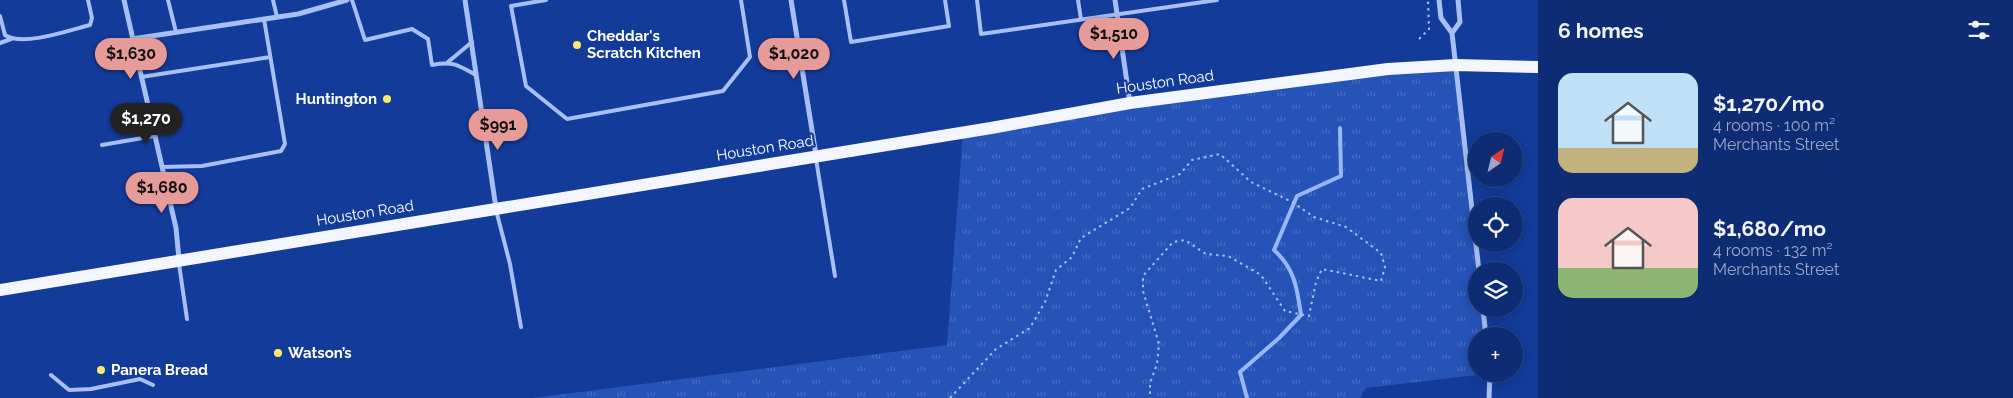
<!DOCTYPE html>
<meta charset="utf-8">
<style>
:root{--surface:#0e2c74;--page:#1c387c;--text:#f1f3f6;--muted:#9ba7c5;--line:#2e4886;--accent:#e69b98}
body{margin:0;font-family:Raleway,sans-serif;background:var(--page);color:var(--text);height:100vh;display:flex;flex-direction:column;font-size:19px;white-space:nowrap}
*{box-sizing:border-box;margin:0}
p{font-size:16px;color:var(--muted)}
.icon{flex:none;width:28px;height:28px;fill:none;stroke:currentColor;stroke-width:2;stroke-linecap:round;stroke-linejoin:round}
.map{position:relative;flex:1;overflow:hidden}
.side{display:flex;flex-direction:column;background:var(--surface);width:475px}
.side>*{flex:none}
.needle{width:32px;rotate:35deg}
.fabs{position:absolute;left:1468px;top:132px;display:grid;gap:10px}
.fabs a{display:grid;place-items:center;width:55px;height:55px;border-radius:50%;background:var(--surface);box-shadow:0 2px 12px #0003,0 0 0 1px var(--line);font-size:25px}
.price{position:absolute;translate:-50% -42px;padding:0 11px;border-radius:18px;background:var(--accent);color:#111;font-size:16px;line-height:32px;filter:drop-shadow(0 1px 2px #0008)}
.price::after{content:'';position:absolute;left:50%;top:30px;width:15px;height:11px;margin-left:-8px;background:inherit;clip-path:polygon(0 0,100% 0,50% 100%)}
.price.active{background:#222;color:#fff}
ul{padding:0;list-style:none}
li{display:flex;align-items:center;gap:15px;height:125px;padding:0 20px}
li span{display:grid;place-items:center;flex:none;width:140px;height:100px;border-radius:15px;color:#555}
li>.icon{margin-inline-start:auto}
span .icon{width:60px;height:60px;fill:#fffc;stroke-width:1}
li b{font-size:21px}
h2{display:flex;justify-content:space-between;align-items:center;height:60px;padding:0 20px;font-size:21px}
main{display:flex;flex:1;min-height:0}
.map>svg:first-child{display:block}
</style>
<main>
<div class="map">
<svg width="1538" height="398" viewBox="0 0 1538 398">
<defs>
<pattern id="grass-tufts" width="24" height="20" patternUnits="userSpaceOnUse" patternTransform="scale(1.25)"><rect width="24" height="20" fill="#2653b8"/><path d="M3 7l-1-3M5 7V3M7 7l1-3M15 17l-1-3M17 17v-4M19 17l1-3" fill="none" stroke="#476dc3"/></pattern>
</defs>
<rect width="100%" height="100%" fill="#133b9a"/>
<path fill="url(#grass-tufts)" d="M1456 65 1479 271H1476V309H1483L1486 336H1476V374H1485L1366 388 1360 398H533L947 345 963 132Z"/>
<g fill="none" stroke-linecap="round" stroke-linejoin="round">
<path stroke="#99b7f6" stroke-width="4" d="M1247 398 1240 372 1279 338 1301 315C1297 288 1295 269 1274 250L1297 196 1341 176 1340 128"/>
<path stroke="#a7bff3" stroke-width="2" stroke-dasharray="2.5 4" stroke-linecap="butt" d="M1419 39 1429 29 1428 0
M950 398 996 349 1030 328 1045 302 1056 270 1072 257 1081 238 1130 208 1142 189 1180 174 1192 160 1220 154 1251 182 1292 202 1314 217 1346 227 1381 253 1385 267 1381 281 1322 269 1316 282 1309 316 1285 311 1261 275 1228 256 1206 254 1185 240 1173 242 1143 276V291L1159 344 1157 364 1150 383V398"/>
<path stroke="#a7bff3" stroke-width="4" d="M168 0 176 32
M273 0 277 17
M352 0 365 40 412 29 428 39 432 65C453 61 458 65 476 75
M546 0 511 6 526 86 567 119 723 91 750 57 741 0
M844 0 851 42 949 26 945 0
M977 0 981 34 1217 0
M1078 0 1081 19
M0 16 5 35C23 47 70 30 90 25L92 18 88 0
M0 43 11 39
M448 62 472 42
M141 77 270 57
M102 145 154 136
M816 159 835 276
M162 167 202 166 281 151 285 144 264 19
M496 210 510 264 521 327
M179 264 187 319
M51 375 69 390 91 389 140 379 153 385"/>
<path stroke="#a7bff3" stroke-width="5" d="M124 0 176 228 179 259
M465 0 496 208
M791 0 816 155
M1115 0 1130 103
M1439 0 1441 18 1452 33 1479 271
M1452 33 1460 22 1458 0
M132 39 298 14 347 0
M1483 309 1486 336
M1489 398 1490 374"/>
<path stroke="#f3f6ff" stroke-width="12" d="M0 290 991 128 1130 103 1388 69 1456 65 1538 67"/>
</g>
<g fill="#ffe969" stroke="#133b9a" stroke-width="2">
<circle cx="577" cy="45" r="5"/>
<circle cx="387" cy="99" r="5"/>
<circle cx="278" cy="353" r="5"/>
<circle cx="101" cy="370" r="5"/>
</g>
<g text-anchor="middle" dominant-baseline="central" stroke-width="4.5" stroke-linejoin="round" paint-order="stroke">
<g font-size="15" font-weight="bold" fill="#fff" stroke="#133b9a" text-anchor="start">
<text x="587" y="36">Cheddar's<tspan x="587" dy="17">Scratch Kitchen</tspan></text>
<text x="377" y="99" text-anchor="end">Huntington</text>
<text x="288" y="353">Watson’s</text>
<text x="111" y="370">Panera Bread</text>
</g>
<g font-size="15" fill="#fff" stroke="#133b9a">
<text transform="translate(1165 82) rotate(-8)">Houston Road</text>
<text transform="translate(765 148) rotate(-9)">Houston Road</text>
<text transform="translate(365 213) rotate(-9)">Houston Road</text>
</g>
</g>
</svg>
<div class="fabs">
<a><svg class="needle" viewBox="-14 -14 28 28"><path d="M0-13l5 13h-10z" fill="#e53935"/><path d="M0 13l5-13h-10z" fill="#9ba7c5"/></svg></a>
<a><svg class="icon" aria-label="locate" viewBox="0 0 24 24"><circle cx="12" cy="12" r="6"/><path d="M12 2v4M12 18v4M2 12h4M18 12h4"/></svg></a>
<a><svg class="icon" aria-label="layers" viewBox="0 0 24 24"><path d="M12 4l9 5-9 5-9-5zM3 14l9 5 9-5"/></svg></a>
<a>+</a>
</div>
<b class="price" style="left:1114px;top:60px">$1,510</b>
<b class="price" style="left:131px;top:80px">$1,630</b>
<b class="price" style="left:794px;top:80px">$1,020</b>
<b class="price active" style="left:146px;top:145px">$1,270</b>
<b class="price" style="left:498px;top:151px">$991</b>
<b class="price" style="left:162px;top:214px">$1,680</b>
</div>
<section class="side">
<h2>6 homes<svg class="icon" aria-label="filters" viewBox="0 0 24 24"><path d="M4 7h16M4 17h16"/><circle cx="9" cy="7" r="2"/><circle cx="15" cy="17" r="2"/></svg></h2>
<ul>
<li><span style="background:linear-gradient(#bfe0f5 75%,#c2b280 0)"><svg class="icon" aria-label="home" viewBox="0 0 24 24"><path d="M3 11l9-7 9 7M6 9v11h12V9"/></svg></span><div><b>$1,270/mo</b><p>4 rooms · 100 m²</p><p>Merchants Street</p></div></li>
<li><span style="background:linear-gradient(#f6c9c9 70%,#8fb573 0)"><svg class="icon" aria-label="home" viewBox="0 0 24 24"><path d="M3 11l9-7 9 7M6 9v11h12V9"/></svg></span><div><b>$1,680/mo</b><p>4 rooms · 132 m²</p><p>Merchants Street</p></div></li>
</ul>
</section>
</main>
